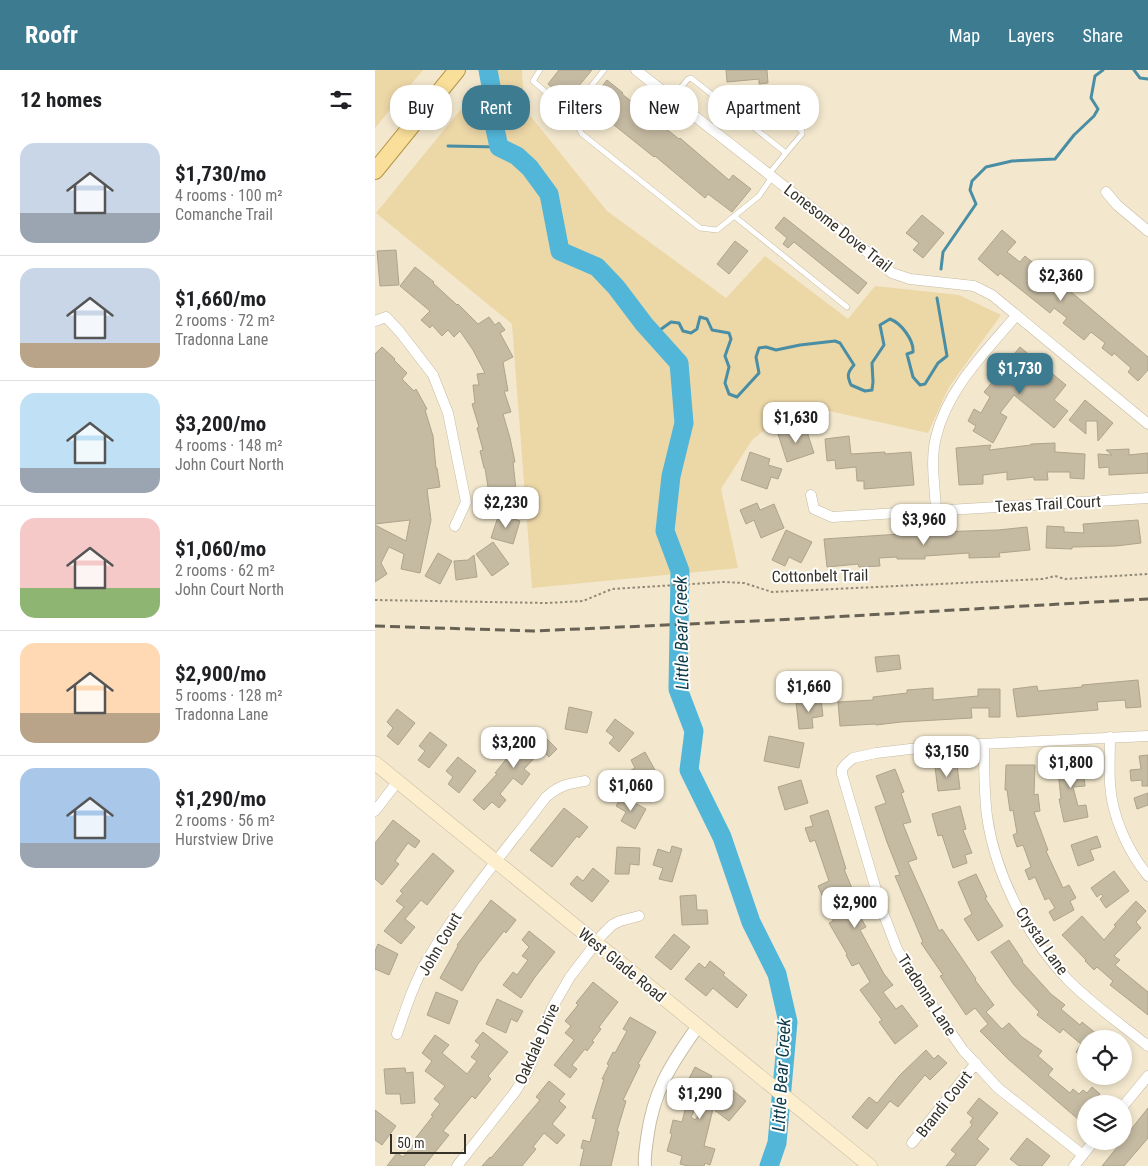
<!DOCTYPE html>
<meta charset="utf-8">
<style>
:root{--surface:#fff;--page:#f2f2f2;--text:#202124;--muted:#757577;--line:#e0e0e0;--accent:#3d7b91}
body{margin:0;font-family:"Roboto Condensed",sans-serif;background:var(--page);color:var(--text);height:100vh;display:flex;flex-direction:column;font-size:19px;white-space:nowrap}
*{box-sizing:border-box;margin:0}
p{font-size:16px;color:var(--muted)}
.icon{flex:none;width:28px;height:28px;fill:none;stroke:currentColor;stroke-width:2;stroke-linecap:round;stroke-linejoin:round}
.map{position:relative;flex:1;overflow:hidden}
.sheet{display:flex;flex-direction:column;background:var(--surface);width:375px}
.sheet>*{flex:none}
.hud{position:absolute;left:15px;top:15px;width:475px;height:45px;display:flex;gap:10px}
.fabs{position:absolute;left:702px;top:960px;display:grid;gap:10px}
.fabs a{display:grid;place-items:center;width:55px;height:55px;border-radius:50%;background:var(--surface);box-shadow:0 2px 8px #0003;font-size:25px}
.scale{position:absolute;left:15px;bottom:12px;width:76px;box-sizing:border-box;padding-left:5px;border:2px solid #353127;border-top:0;font-size:14px;line-height:18px;white-space:nowrap;color:#353127;-webkit-text-stroke:4px #fff;paint-order:stroke}
.price{position:absolute;translate:-50% -42px;padding:0 11px;border-radius:10px;background:#fff;color:#222;font-size:16px;line-height:32px;filter:drop-shadow(0 1px 2px #0008)}
.price::after{content:'';position:absolute;left:50%;top:30px;width:15px;height:11px;margin-left:-8px;background:inherit;clip-path:polygon(0 0,100% 0,50% 100%)}
.price.selected{background:var(--accent);color:#fff}
ul{padding:0;list-style:none}
li{display:flex;align-items:center;gap:15px;height:125px;padding:0 20px}
li+li{border-top:1px solid var(--line)}
li span{display:grid;place-items:center;flex:none;width:140px;height:100px;border-radius:15px;color:#555}
li>.icon{margin-inline-start:auto}
span .icon{width:60px;height:60px;fill:#fffc;stroke-width:1}
li b{font-size:21px}
h2{display:flex;justify-content:space-between;align-items:center;height:60px;padding:0 20px;font-size:21px}
.chip{padding:0 18px;border-radius:20px;background:var(--surface);box-shadow:0 2px 8px #0003;font-size:18px;line-height:45px}
.chip.selected{background:var(--accent);color:#fff}
header{display:flex;align-items:center;gap:30px;box-sizing:border-box;height:70px;padding:0 25px;background:var(--accent);color:#fff}
header strong{font-size:24px}
nav{display:flex;gap:28px;margin-inline-start:auto;font-size:18px}
main{display:flex;flex:1;min-height:0}
.map>svg:first-child{display:block}
</style>
<header>
<strong>Roofr</strong>
<nav><a>Map</a><a>Layers</a><a>Share</a></nav>
</header>
<main>
<section class="sheet">
<h2>12 homes<svg class="icon" aria-label="filters" viewBox="0 0 24 24"><path d="M4 7h16M4 17h16"/><circle cx="9" cy="7" r="2"/><circle cx="15" cy="17" r="2"/></svg></h2>
<ul>
<li><span style="background:linear-gradient(#c9d6e8 70%,#9aa5b1 0)"><svg class="icon" aria-label="home" viewBox="0 0 24 24"><path d="M3 11l9-7 9 7M6 9v11h12V9"/></svg></span><div><b>$1,730/mo</b><p>4 rooms · 100 m²</p><p>Comanche Trail</p></div></li>
<li><span style="background:linear-gradient(#c9d6e8 75%,#b9a48a 0)"><svg class="icon" aria-label="home" viewBox="0 0 24 24"><path d="M3 11l9-7 9 7M6 9v11h12V9"/></svg></span><div><b>$1,660/mo</b><p>2 rooms · 72 m²</p><p>Tradonna Lane</p></div></li>
<li><span style="background:linear-gradient(#bfe0f5 75%,#9aa5b1 0)"><svg class="icon" aria-label="home" viewBox="0 0 24 24"><path d="M3 11l9-7 9 7M6 9v11h12V9"/></svg></span><div><b>$3,200/mo</b><p>4 rooms · 148 m²</p><p>John Court North</p></div></li>
<li><span style="background:linear-gradient(#f6c9c9 70%,#8fb573 0)"><svg class="icon" aria-label="home" viewBox="0 0 24 24"><path d="M3 11l9-7 9 7M6 9v11h12V9"/></svg></span><div><b>$1,060/mo</b><p>2 rooms · 62 m²</p><p>John Court North</p></div></li>
<li><span style="background:linear-gradient(#ffd9b3 70%,#b9a48a 0)"><svg class="icon" aria-label="home" viewBox="0 0 24 24"><path d="M3 11l9-7 9 7M6 9v11h12V9"/></svg></span><div><b>$2,900/mo</b><p>5 rooms · 128 m²</p><p>Tradonna Lane</p></div></li>
<li><span style="background:linear-gradient(#a9c7e8 75%,#9aa5b1 0)"><svg class="icon" aria-label="home" viewBox="0 0 24 24"><path d="M3 11l9-7 9 7M6 9v11h12V9"/></svg></span><div><b>$1,290/mo</b><p>2 rooms · 56 m²</p><p>Hurstview Drive</p></div></li>
</ul>
</section>
<div class="map">
<svg width="773" height="1096" viewBox="0 0 773 1096">
<rect width="100%" height="100%" fill="#f3e8ce"/>
<path fill="#ecd7a7" d="M0 0H48L0 58Z
M118 0H147L149 38 232 141 351 228 390 186 473 249 500 216 584 225 626 245 574 317 553 363 423 334 377 370 346 419 363 498 157 518 137 254 1 143Z"/>
<g fill="none" stroke-linecap="round" stroke-linejoin="round">
<path stroke="#498ea4" stroke-width="3" d="M759 0 765 8 773 9
M73 76 124 77
M566 199 568 182 601 134 595 120 597 111 611 97 637 91 680 89 699 65 719 46 723 39 716 28 720 6 728 0
M278 265 296 252 304 253 308 261 316 263 322 259 325 247 332 249 337 260 354 263 356 269 350 286 354 297 350 313 354 324 362 327 384 303 381 287 384 278 391 277 401 280 425 275 460 271 465 273 479 295C472 303 472 306 476 315L490 321 497 320 498 312 497 293 509 275 505 255 515 249C526 253 539 270 538 282L532 284 538 307 545 315 550 314 563 293 572 286 562 228"/>
<path stroke="#52b6d9" stroke-width="19" d="M113 0 116 16 117 45 124 77 142 86 155 98 174 124 185 181 222 197 241 217 269 254 304 293 309 353 296 406 290 461 305 501 303 619 319 661 314 700 347 767 376 852 402 904 413 952 402 1073 394 1096"/>
</g>
<path fill="#c5baa2" stroke="#aea48b" d="M184 0H217L192 30 173 14Z
M351 0H392L393 13 384 14V9L352 12Z
M232 10 248 23 247 24 304 69 305 68 354 110 358 105 376 119 357 142 333 124 330 128 280 86 279 87 229 47 228 48 212 35Z
M547 145 569 163 548 188 538 180 544 173 531 163Z
M409 147 492 213 483 224 419 172 413 178 408 174 412 168 400 158Z
M627 160 641 172 632 182 645 192 650 186 675 207 676 205 773 287V300L763 311 753 302 756 298 739 283 737 286 727 278 730 273 716 262 709 270 688 253 692 248 679 238 675 243 625 203 623 206 603 189Z
M360 171 373 181 354 204 342 194Z
M21 180 24 215 5 216 2 181Z
M40 197 59 212 58 213 82 235 83 234 103 254 114 247 120 255 124 252 130 260 125 263 138 287 128 292 133 321H129L136 342 128 344 135 368 140 392H138L141 420H143L146 438 117 443 110 398H109L105 381 108 380 102 358 104 357 97 334 100 333 98 315H104L102 304 110 303 98 280 85 261 79 267 73 260 67 266 57 255 55 258 46 250 55 241 25 216Z
M7 277 20 289 19 290 32 303 27 309 39 321 41 319 52 339 50 340 58 366 61 398H62L65 417 52 419 56 450 45 503 26 499 29 484 14 477 6 493 12 504 0 512V455L31 471 35 450 0 454V284Z
M645 277 691 315 679 330 693 341 679 358 639 325 625 343 632 347 618 373 598 361 601 356 593 351 599 339 606 343 615 327 609 322 619 310 623 313 634 300 629 296Z
M710 330 738 353 723 371 722 351H711V364L694 350Z
M430 356 439 383 412 392 403 364Z
M474 366 476 384 510 382V384L536 382 539 415 489 419V411H482L481 397 461 399 460 390 452 391 450 369Z
M680 373V382L710 384 709 409 695 408V402H672L673 410H659V407L632 410V402L608 405V414L584 415 581 378 616 375 614 380 656 375V374Z
M754 379V385L773 383V403L734 405V397L724 398 723 384 737 385 731 380Z
M375 382 395 389 393 395 407 399 403 409 396 407 392 419 366 410Z
M382 433 385 440 399 434 409 458 386 468 379 450 371 454 365 440Z
M124 444 145 451 138 474 116 468Z
M763 450 766 473 741 476 697 477V479L671 478 672 456 689 457V462L709 463 708 454Z
M652 457 655 480 624 483 625 487 594 488V483L550 486V489H522V487L504 488 505 496 484 497 483 494 452 497 449 469 525 464H560V462L623 460Z
M411 460 437 472 426 493 414 487 410 496 397 490Z
M118 472 134 494 117 506 101 484Z
M63 483 77 491 65 514 50 506Z
M99 485 102 507 81 510 79 491 93 490Z
M524 585 526 599 502 602 500 587Z
M763 610 766 637 751 638 750 630 722 632 723 640 642 647 638 619 662 616 663 621 707 617V615Z
M558 618V630L603 626V619H625V647H614V638H596L597 648 526 652 501 655V654L465 656 463 632 498 630V627L532 623V620Z
M446 629 448 646 437 648 438 658 424 659 421 632Z
M194 637 217 642 212 663 190 659Z
M22 639 40 653 23 675 12 666 18 658 12 652Z
M240 649 259 663 244 682 234 673 239 667 231 661Z
M163 660 182 679 174 687 167 680 149 699 155 704 147 715 138 708 125 724 131 730 124 738 117 732 109 740 98 730 122 704 120 703 141 677 139 674 148 665 154 671Z
M55 662 72 675 54 698 43 690 50 681 44 676Z
M394 666 429 673 424 698 389 691Z
M270 682 280 700 257 713 251 703 260 698 256 690Z
M773 685V716H767V710L756 711 755 700 766 699 764 686Z
M83 687 101 701 84 723 73 714 78 707 71 701Z
M707 689 710 716 698 717 703 736 711 735 713 747 689 752 684 729H686L682 692Z
M582 695 585 719 563 721 560 697Z
M631 695H660L659 725 663 724 665 741 659 742 673 780 671 781 688 818 694 815 701 828 695 831 699 840 679 851 674 842 680 838 674 828 670 830 660 807 654 810 650 800 656 797 648 775 642 777 638 765 642 763 638 740 635 741 632 720H630Z
M520 699 529 722 526 723 536 752 528 754 542 789 533 792 564 861 567 859 601 909 600 910 619 935 611 942 627 959 634 953 647 967 667 981 663 986 678 999 673 1005 695 1023 698 1019 704 1024 708 1020 712 1023 717 1017 725 1024 717 1034H711V1041L704 1050 633 989 605 961 613 954 600 938 591 945 565 906 568 905 546 873 548 872 520 806 525 805 512 772 500 737 511 733 501 706Z
M426 710 433 733 410 740 403 717Z
M773 723V735L762 739 759 728Z
M247 726 271 739 260 759 246 751 251 742 241 736Z
M585 736 591 759 588 760 597 783 590 785 592 793 578 798 567 765 563 766 557 744Z
M189 738 213 757 204 768 202 766 177 797 155 780Z
M453 740 471 799H469L481 828 476 830 491 857 485 860 509 904 518 915 508 922 521 939 527 935 543 956 520 974 504 952 507 950 485 920 495 912 484 893 477 896 471 885 472 884 454 853 458 851 443 816 454 811 440 770 435 772 430 758 438 756 435 746Z
M18 750 45 771 40 778 33 773 20 791 24 794 7 815 0 809V773Z
M722 766 726 777 715 780 719 790 703 796 696 775Z
M297 776 307 779 297 812 284 809 288 798 278 795 283 779 295 783Z
M242 777 265 778 264 795 255 794 254 804H240Z
M58 783 79 801 52 835 46 830 30 849 40 857 26 874 9 861 29 837 21 831 28 823 25 821Z
M218 798 234 811 217 832 195 814 202 806 208 811Z
M739 801 754 821 731 838 725 829 728 826 726 824 722 827 716 818Z
M601 804 612 827 610 828 628 856 603 871 589 849 597 844 583 812Z
M321 825 322 840H332L333 854 307 855 305 826Z
M116 830 141 850 131 863 129 861 103 894 87 921 65 908 83 876 82 875Z
M761 831 771 841 761 852 766 858 739 886 745 890 740 895 773 922V945L735 915 738 911 722 897 719 900 710 891 711 890 687 865 707 846 729 870 741 856 739 855Z
M154 861 180 882 160 907 146 928 128 915 138 902 142 905 153 890 147 886 154 877 147 870Z
M299 864 315 877 296 900 280 887Z
M634 870 648 891 647 892 676 924 690 935 686 939 705 955 707 952 728 969H711V990L701 982 706 974 688 959 685 963 662 945 664 942 639 915 616 882Z
M3 874 23 884 14 905 0 899V881Z
M335 891 350 903 348 905 372 925 362 938 338 918 331 926 310 909 324 893 330 898Z
M218 912 243 932 224 957 226 959 217 971 219 972 212 981 210 979 197 995 202 999 195 1008 179 995 199 970 190 963 196 956 190 951 203 935 201 933Z
M61 922 83 931 74 954 52 945Z
M122 929 148 941 142 952 136 949 131 963 111 954Z
M255 947 281 962 263 994 265 995 248 1030 251 1031 242 1061 244 1062 236 1096H205L209 1079 206 1078 208 1070 215 1072 221 1049 217 1048 229 1009H227L234 995 232 994 238 982 240 983 252 961 248 959Z
M108 962 133 982 113 1006 116 1009 100 1029 97 1026 68 1061 74 1065 49 1096H12L22 1083 28 1087 41 1071 39 1070 58 1046 56 1045 65 1034 59 1029 70 1016 50 1001 57 991 47 983 60 965 74 975 67 983 92 1004 102 991 96 987 105 975 100 971Z
M551 980 559 989 563 985 572 993 555 1010 550 1005 523 1037 515 1031 492 1059 477 1047 494 1027 502 1033 525 1005Z
M320 997 337 1006 316 1047 320 1050 349 1013 371 1031 354 1051 338 1039 329 1076 340 1079 335 1095 330 1093 329 1096H313L305 1094 307 1086 292 1081 297 1064 295 1063 298 1050 307 1052 312 1032 304 1028Z
M30 998 31 1003 38 1002 40 1033 26 1034 25 1024H11L9 999Z
M174 1011 190 1024 184 1031 191 1037 177 1054 190 1065 182 1074 169 1063 158 1077 161 1079 147 1096H107L115 1087 116 1088 165 1030 161 1027Z
M604 1028 623 1043 602 1069 614 1079 600 1096H571L581 1084 576 1080 597 1055 595 1052 598 1048 592 1043Z
M773 1038V1068L749 1096H727L747 1071H749V1068Z
M0 1040 21 1056 7 1075 0 1070Z
M652 1068 675 1086 667 1096H644L635 1089Z"/>
<g fill="none" stroke-linecap="round" stroke-linejoin="round">
<defs>
<path id="service" d="M165 0 158 11 195 43 229 0
M297 28 313 9 316 8 411 83 394 104
M357 40 371 23 378 22 427 61V64L411 83
M195 43 207 64 325 158 342 160 384 126 397 107
M359 146 472 237"/>
<path id="minor" d="M261 0 479 171 517 203 535 209 599 216 617 225 773 354
M731 122 742 135 773 161
M0 251 11 247 25 262 58 305 73 343 91 432 80 456
M436 425 439 439 457 447 773 428
M561 440C560 417 555 390 561 367 572 320 610 282 641 246
M735 667C735 683 734 698 735 714 737 747 753 781 773 806
M609 674C609 698 609 722 612 746 620 804 653 869 694 911 716 933 748 956 773 976
M0 741 23 711
M22 964C31 938 40 910 54 887 87 830 131 780 171 727 185 715 192 714 210 711
M749 1035 773 1006
M537 1073 601 993
M708 1085 623 1018 588 980 542 914 522 879 507 840 467 704V699L471 694 478 688 501 683 561 676 773 666
M82 1096 140 1022 153 1001 177 938 195 907 227 865 237 855 245 851 264 846
M699 1096 719 1071"/>
<path id="tertiary" d="M270 1096C269 1087 271 1078 272 1069 278 1021 296 994 323 956"/>
<path id="secondary" d="M0 693 495 1096"/>
<path id="primary" d="M0 101 82 0"/>
</defs>
<use href="#service" stroke="#c5baa2" stroke-width="6"/>
<use href="#minor" stroke="#c5baa2" stroke-width="11"/>
<use href="#tertiary" stroke="#c5baa2" stroke-width="14"/>
<use href="#secondary" stroke="#c5baa2" stroke-width="15"/>
<use href="#primary" stroke="#b39446" stroke-width="18"/>
<path stroke="#908977" stroke-width="2" stroke-dasharray="2.5 2.5" stroke-linecap="butt" d="M0 530 172 533 208 531 237 519 349 512 369 513 397 522 668 509 680 506 690 509 773 504"/>
<use href="#service" stroke="#fff" stroke-width="5"/>
<use href="#minor" stroke="#fff" stroke-width="10"/>
<use href="#tertiary" stroke="#fff" stroke-width="12"/>
<use href="#secondary" stroke="#fdefcd" stroke-width="14"/>
<use href="#primary" stroke="#fadf9a" stroke-width="16"/>
<path stroke="#676253" stroke-width="3" stroke-dasharray="10 5" stroke-linecap="butt" d="M0 556 159 561 422 549 773 529"/>
</g>
<g text-anchor="middle" dominant-baseline="central" stroke-width="4" stroke-linejoin="round" paint-order="stroke">
<g font-size="16" fill="#353127" stroke="#fff">
<text transform="translate(463 158) rotate(38)">Lonesome Dove Trail</text>
<text transform="translate(673 434) rotate(-3)">Texas Trail Court</text>
<text transform="translate(445 506) rotate(-1)">Cottonbelt Trail</text>
<text transform="translate(667 871) rotate(55)">Crystal Lane</text>
<text transform="translate(65 874) rotate(-60)">John Court</text>
<text transform="translate(247 895) rotate(39)">West Glade Road</text>
<text transform="translate(552 925) rotate(57)">Tradonna Lane</text>
<text transform="translate(162 974) rotate(-66)">Oakdale Drive</text>
<text transform="translate(569 1034) rotate(-52)">Brandi Court</text>
</g>
<g font-size="18" font-style="italic" fill="#0c3a49" stroke="#fff">
<text transform="translate(306 563) rotate(-91)">Little Bear Creek</text>
<text transform="translate(406 1005) rotate(-87)">Little Bear Creek</text>
</g>
</g>
</svg>
<div class="fabs">
<a><svg class="icon" aria-label="locate" viewBox="0 0 24 24"><circle cx="12" cy="12" r="6"/><path d="M12 2v4M12 18v4M2 12h4M18 12h4"/></svg></a>
<a><svg class="icon" aria-label="layers" viewBox="0 0 24 24"><path d="M12 4l9 5-9 5-9-5zM3 14l9 5 9-5"/></svg></a>
</div>
<div class="scale">50 m</div>
<b class="price" style="left:686px;top:232px">$2,360</b>
<b class="price selected" style="left:645px;top:325px">$1,730</b>
<b class="price" style="left:421px;top:374px">$1,630</b>
<b class="price" style="left:131px;top:459px">$2,230</b>
<b class="price" style="left:549px;top:476px">$3,960</b>
<b class="price" style="left:434px;top:643px">$1,660</b>
<b class="price" style="left:139px;top:699px">$3,200</b>
<b class="price" style="left:572px;top:708px">$3,150</b>
<b class="price" style="left:696px;top:719px">$1,800</b>
<b class="price" style="left:256px;top:742px">$1,060</b>
<b class="price" style="left:480px;top:859px">$2,900</b>
<b class="price" style="left:325px;top:1050px">$1,290</b>
<div class="hud">
<a class="chip">Buy</a>
<a class="chip selected">Rent</a>
<a class="chip">Filters</a>
<a class="chip">New</a>
<a class="chip">Apartment</a>
</div>
</div>
</main>
